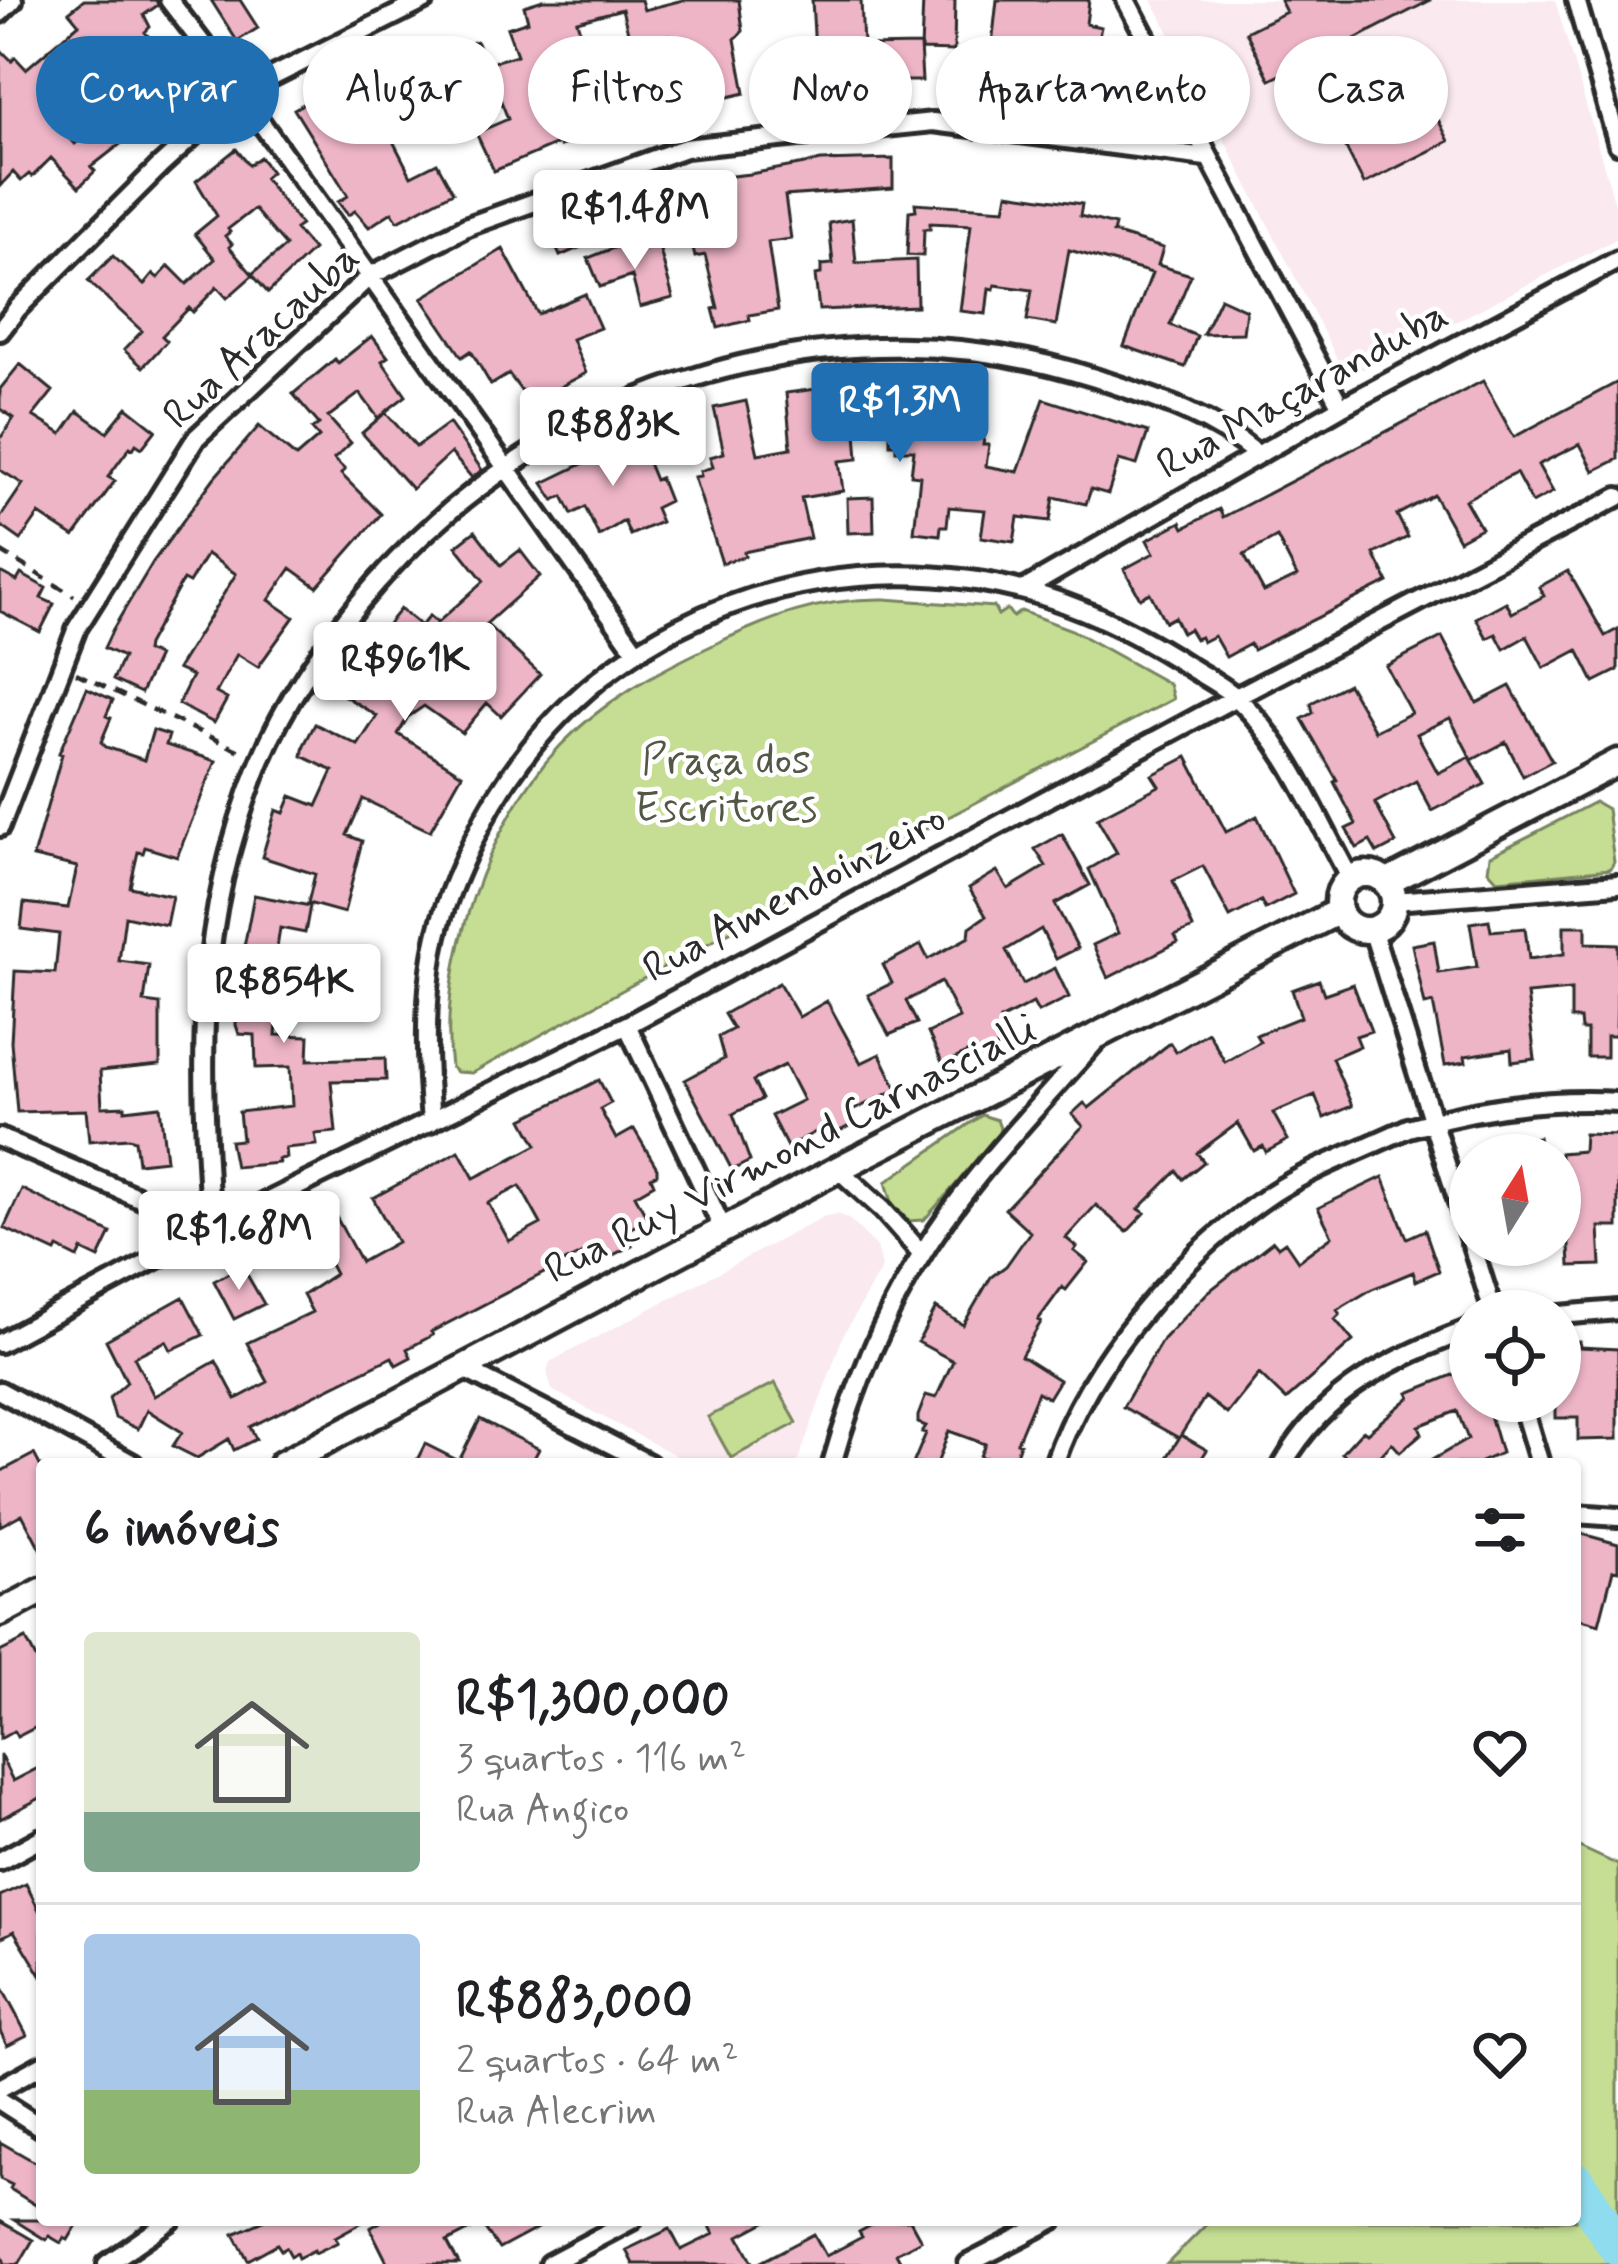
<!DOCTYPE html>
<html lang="pt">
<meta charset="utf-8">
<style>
:root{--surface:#fff;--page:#f6f6f6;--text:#202124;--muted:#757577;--line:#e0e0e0;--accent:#1f6fb2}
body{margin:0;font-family:Mynerve,sans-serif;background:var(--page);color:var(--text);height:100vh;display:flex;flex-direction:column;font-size:45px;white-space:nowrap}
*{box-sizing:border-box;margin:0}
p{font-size:39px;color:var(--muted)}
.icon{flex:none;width:66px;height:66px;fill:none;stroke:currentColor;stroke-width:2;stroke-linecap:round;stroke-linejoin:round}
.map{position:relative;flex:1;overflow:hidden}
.side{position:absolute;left:36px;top:1458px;width:1545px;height:768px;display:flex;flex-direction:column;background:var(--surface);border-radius:12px;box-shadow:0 3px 9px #0004}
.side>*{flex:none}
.hud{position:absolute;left:36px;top:36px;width:1548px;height:108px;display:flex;gap:24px}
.needle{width:78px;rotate:11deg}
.controls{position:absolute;left:1449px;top:1134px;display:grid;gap:24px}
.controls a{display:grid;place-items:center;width:132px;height:132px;border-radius:50%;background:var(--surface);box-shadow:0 3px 9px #0004;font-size:60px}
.price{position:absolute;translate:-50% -102px;padding:0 27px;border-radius:12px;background:#fff;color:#222;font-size:39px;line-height:78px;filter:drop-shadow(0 3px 6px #0008)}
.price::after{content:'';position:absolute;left:50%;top:72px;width:36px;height:27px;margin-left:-18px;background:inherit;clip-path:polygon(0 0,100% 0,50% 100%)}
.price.active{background:var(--accent);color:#fff}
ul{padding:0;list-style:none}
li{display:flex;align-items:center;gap:36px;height:300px;padding:0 48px}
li+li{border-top:3px solid var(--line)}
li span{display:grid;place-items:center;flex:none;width:336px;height:240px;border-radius:12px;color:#555}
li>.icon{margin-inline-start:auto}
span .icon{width:144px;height:144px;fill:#fffc;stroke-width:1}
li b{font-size:51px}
h2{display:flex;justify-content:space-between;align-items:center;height:144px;padding:0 48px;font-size:51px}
.tag{padding:0 42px;border-radius:54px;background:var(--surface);box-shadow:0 3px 9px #0004;font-size:42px;line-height:108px}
.tag.active{background:var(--accent);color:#fff}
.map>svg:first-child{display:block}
</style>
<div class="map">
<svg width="1618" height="2264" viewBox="0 0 1618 2264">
<rect width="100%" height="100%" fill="#fff"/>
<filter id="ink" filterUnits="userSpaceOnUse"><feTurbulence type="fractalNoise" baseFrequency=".00833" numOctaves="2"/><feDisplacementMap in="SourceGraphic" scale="24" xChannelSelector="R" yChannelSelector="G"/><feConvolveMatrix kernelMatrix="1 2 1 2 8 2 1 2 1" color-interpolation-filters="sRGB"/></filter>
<g filter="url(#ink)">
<path fill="#fae9ee" d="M1152 0H1555L1618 214 1616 239 1364 369H1347L1340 364Z
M838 1214 850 1220 877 1247 882 1267 843 1336 797 1464H692L552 1390 547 1372 550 1362 825 1216Z"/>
<path fill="#c5de94" stroke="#788460" stroke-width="3" d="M885 599 994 607 998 615 1007 609 1013 617 1021 611 1072 630 1169 684 1173 699 690 953 472 1073 456 1072 451 1067C437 965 489 821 560 746 603 701 656 672 711 646 768 618 821 598 885 599Z
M1595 802 1607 809 1614 862 1610 869 1497 880 1488 870 1490 856Z
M982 1115 997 1120 1000 1128 998 1137 924 1220 906 1221 893 1206 886 1182Z
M775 1383 797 1423 731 1458 708 1417Z
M1575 1845 1618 1865V2264H1167L1211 2220H1575Z"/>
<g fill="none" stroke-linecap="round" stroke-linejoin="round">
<path stroke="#8edced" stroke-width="39" d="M1575 2181 1618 2247"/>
</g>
<path fill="#eeb5c7" stroke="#2b2b2b" stroke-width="3" fill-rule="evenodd" d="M84 0H156L158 5 144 15 150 27 145 32 189 87 173 100 166 91 137 114 146 124 91 167 95 171 79 187 51 158 32 177 29 174 21 181 13 172 0 186V49L12 61 15 57 26 69 79 24 69 12ZM72 84 102 121 75 144 44 108Z
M211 0H240L258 28 237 41Z
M543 0H641L644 10 683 0H739L743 31 735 39 745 93 686 107 668 35 631 44 622 9 577 21 588 57 558 67 583 138 560 146 559 143 494 171 476 133 508 119 493 81 456 97 458 101 434 113 421 87 453 73 445 55 476 41 486 64 517 55 507 28 528 21 524 6Z
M812 0H861L863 46 920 45 922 81H851V85L810 89 811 92 787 90 783 55 815 52Z
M923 0H955L954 51 921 50Z
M997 0H1089L1086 24 1101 27 1094 58 1124 64 1119 98 1031 81 1035 60 992 56 989 88 958 86 961 51 991 54Z
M1280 0H1431L1355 39 1379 88 1413 70 1449 141 1364 184 1329 115 1352 103 1326 53 1270 80 1246 32 1286 12Z
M630 45 649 114 615 123 596 55Z
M403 49 423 92 394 107 407 133 393 141 411 176 437 163 453 192 398 221 392 212 369 227 355 211 348 215 338 202 348 196 294 109Z
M236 149 249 165 260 157 271 172 264 178 301 225 295 229 313 250 268 293 252 274 286 246 254 209 228 229 230 232 225 236 232 244 229 247 253 275 227 298 217 287 193 312 189 308 162 336 167 341 143 367 124 350 142 331 88 281 113 256 144 285 153 274 158 278 169 266 187 284 215 259 195 234 217 216 196 181Z
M893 159V188L785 196 791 239 768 242 778 310 749 315 750 320 718 328 713 309 718 308 705 255 695 257 689 232 657 242 643 198 703 175 704 179 750 174 821 161Z
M1008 193 1082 204 1080 216 1115 225 1113 233 1163 248 1158 265 1191 275 1170 325 1197 336 1185 367 1124 346 1152 273 1069 250 1056 325 1027 320 1032 290 995 285 994 289 989 288 986 314 960 311 971 225 930 223V229H924L923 256 907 255 909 211 916 210 915 203 1005 209Z
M569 218 581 247 560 256 547 227Z
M852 219 856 263 916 260 917 306 819 310 815 275 821 274V265L833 264 829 223Z
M658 243 673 298 640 307 632 276 600 287 588 258 621 245 624 252Z
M503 249 538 314 585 294 600 328 572 339 586 373 530 403 509 374 491 385 471 351 462 357 422 298Z
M1220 298 1246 310 1243 333 1203 334Z
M372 336 388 357 382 361 406 396 385 412 416 447 449 423 482 470 472 478 451 453 412 489 362 433 385 413 378 418 360 393 328 417 351 443 334 459 345 470 341 474 381 514 317 587 291 568 269 600 294 617 258 667 237 654 216 693 227 699 214 723 178 704 192 676 177 669 236 574 207 554 189 583 183 580 147 645 146 651 158 656 141 693 113 680 123 657 104 648 113 629 153 562 214 478 259 426 296 457 319 437 312 429 319 424 293 394 335 359 338 363Z
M20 364 53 391 33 416 62 434 78 411 107 432 127 407 156 430 142 448 136 444 133 449 130 447 108 477 115 481 74 537 39 514 21 540 0 525V518L23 484 0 470V439L14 418 0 409V389Z
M1483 381 1514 437 1618 382V459L1594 471 1580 444 1538 465 1553 492 1532 503 1516 473 1465 500 1481 528 1459 540 1434 495 1397 515 1408 537 1374 554 1388 582 1253 650 1250 644 1226 657 1214 636 1202 642 1200 637 1195 639 1189 629 1182 633 1174 617 1165 622 1150 593 1140 598 1124 569 1154 553 1147 540 1181 522 1184 528 1219 509 1223 517ZM1277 537 1297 576 1264 592 1244 555Z
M862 383H921L920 429 964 433 965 426 985 430 983 445H989L986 466 1018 472 1044 399 1148 432 1137 465 1119 460 1108 494 1091 489 1086 504 1054 497 1050 521 1018 517 1014 542 981 537 985 510 949 507 947 526H941L940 535 914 532 920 476 911 475 914 450H896V444H890V432H856L858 459 839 461 843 491 801 498 810 538 744 552 745 556 722 563 694 477 701 476 700 471 713 467 710 457 724 453 714 408 746 401 758 454 791 448 786 393Z
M637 436 655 480 660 478 669 501 655 508 661 522 630 535 624 521 599 536 585 507 572 514 563 496 554 500 543 483 582 464 580 460Z
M873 497 874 532 848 533 847 498Z
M475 531 501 565 520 550 540 576 486 624 540 674 501 716 487 703 462 733 424 706 408 717 398 734 462 774 430 831 363 799 347 835 362 841 344 913 308 903 315 874 262 857 276 810 284 813 291 796 317 806 333 771 302 756 304 745 315 724 358 745 377 716 340 693 345 686 340 683 400 609 421 626 429 616 437 623 484 581 456 546Z
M1568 571 1605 636 1618 629V670L1594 682 1578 650 1544 668 1527 636 1504 649 1496 634 1487 638 1476 618 1506 602 1512 613 1544 596 1539 587Z
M0 572 17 581 21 574 46 588 41 598 54 604 40 632 0 611Z
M1442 637 1477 703 1510 686 1552 761 1523 776 1506 742 1472 760 1450 718 1417 734 1438 773 1470 757 1485 784 1432 811 1416 781 1375 803 1396 843 1377 853 1370 841 1357 848 1346 829 1356 824 1334 782 1337 780 1302 719 1313 713 1311 703 1348 684 1375 731 1411 713 1386 666Z
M87 688 113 700 106 716 111 718 101 742 106 747 144 760 153 730 169 735 166 745 216 761 177 857 145 847 143 853 138 852 130 887 172 896 166 925 125 916 119 961 149 965 144 1002 160 1004V1065L100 1071 102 1107 125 1106V1110L160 1106 166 1160 138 1163 135 1140 129 1138 89 1141 86 1110 17 1112 11 1042 15 971 55 973 59 934 21 929 24 903 68 908 77 867 33 857 62 754 59 753Z
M1187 757 1226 832 1257 816 1294 894 1265 909 1261 901 1230 917 1203 866 1173 881 1193 928 1175 936 1178 942 1108 978 1093 945 1118 933 1089 869 1117 853 1097 818 1159 786 1152 775Z
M1062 834 1090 885 1055 904 1078 948 1056 959 1041 929 1006 950 1023 984 1055 968 1069 997 1038 1012 1033 1003 1000 1020 1010 1040 979 1057 975 1049 943 1064 928 1033 959 1018 941 982 906 1001 917 1023 889 1035 868 995 892 983 883 965 921 945 928 959 969 937 970 927 986 916 969 888 997 871 1008 889 1046 866 1035 849Z
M254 895 310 906 305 933 280 928 274 968 292 971 289 991 280 990 276 1035 309 1036 308 1060 385 1058 386 1080 331 1081 336 1132 315 1134 317 1145 285 1148 286 1158 278 1159 279 1163 235 1167 230 1141 242 1140 239 1112 292 1106 290 1067 256 1068 255 1035 239 1034 236 1025 237 967 240 968Z
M1489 920 1491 931 1525 928 1529 959 1564 954V926H1586V943L1618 944 1616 1036H1606V1057H1587V1030H1581L1580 1019H1571V990L1527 994 1535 1059 1512 1062 1511 1049 1465 1056 1466 1062 1445 1065 1433 1003 1425 1005 1412 945 1434 941 1439 973 1477 967 1470 923Z
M1319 980 1324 994 1353 984 1371 1031 1356 1036 1360 1046 1332 1058 1352 1106 1324 1118 1315 1095 1273 1113 1288 1140 1266 1152 1263 1146 1254 1151 1238 1123 1197 1153 1204 1162 1183 1179 1177 1171 1139 1209 1145 1213 1127 1232 1096 1205 1066 1238 1077 1247 1074 1251 1088 1262 1066 1290 1062 1287 1038 1320 1041 1322 1021 1356 1059 1380 1048 1398 1038 1392 1017 1442 1020 1443 1013 1464H987L989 1459 980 1456 985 1444 949 1431 937 1464H913L926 1433 922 1432 926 1426 918 1423V1416L926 1395 936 1398 953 1361 918 1342 936 1308 963 1325 991 1277 1006 1266 1030 1232 1005 1209 1083 1126 1072 1114 1084 1103 1089 1108 1170 1043 1176 1052 1208 1032 1225 1062 1260 1042 1256 1035 1301 1017 1292 990Z
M779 983 799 1017 827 1001 861 1063 880 1054 897 1089 850 1112 855 1123 830 1136 825 1127 787 1147 771 1116 803 1100 785 1065 753 1081 762 1099 733 1114 750 1161 732 1170 685 1080 724 1059 718 1037 733 1029 724 1014Z
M599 1080 611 1103 600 1109 616 1139 634 1129 657 1168V1174L651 1177 654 1184 635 1195 648 1219 625 1231 632 1245 600 1262 592 1248 431 1332 433 1335 407 1349 411 1357 396 1365 392 1357 250 1427 256 1439 234 1450 229 1439 197 1458 173 1446 182 1432 147 1410 138 1429 115 1418 109 1398 127 1382 106 1340 183 1297 203 1335 171 1350 166 1341 134 1357 154 1396 216 1361 236 1399 268 1382 247 1343 312 1312 303 1295 335 1274 318 1242 314 1245 306 1230 335 1215 361 1262 397 1242 373 1198 459 1151 474 1178 498 1166 537 1145 523 1119ZM520 1186 541 1224 509 1241 488 1203Z
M1584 1134 1618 1135V1227H1599L1601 1265 1570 1266 1568 1227 1560 1228V1153L1583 1151Z
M1538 1137 1541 1155H1486L1485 1145Z
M1383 1177 1407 1238 1425 1230 1439 1271 1416 1281 1413 1272 1372 1289 1337 1310 1340 1314 1335 1319 1353 1341 1286 1400 1259 1374 1227 1414 1205 1397 1179 1438 1123 1407 1163 1339 1208 1292 1273 1241 1278 1247 1285 1242 1298 1261 1332 1236 1318 1208Z
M22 1189 111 1233 99 1258 82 1250 78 1258 58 1248 56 1252 4 1228Z
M242 1266 264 1304 234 1319 214 1281Z
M1580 1342V1347L1618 1349V1439L1578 1440V1418H1556V1401H1560V1343Z
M1470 1368V1401H1486L1501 1453 1476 1464H1425L1468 1439 1457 1411 1419 1426 1422 1433 1400 1452 1392 1443 1373 1464H1354L1342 1453 1363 1430 1367 1433 1410 1397 1408 1393Z
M480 1419 539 1449 531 1464H415L425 1444 459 1461Z
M1181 1435 1207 1450 1198 1464H1163Z
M34 1454 42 1469V1552L22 1514 0 1526V1472Z
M1575 1532 1618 1544V1571L1613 1570 1599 1624 1575 1617Z
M26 1639 42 1670V1724L17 1737 14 1731 0 1739V1652Z
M0 1755 13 1781 42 1766V1797L0 1819Z
M26 1884 42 1916V1977L14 1931 0 1938V1896Z
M0 1984 27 2035 7 2045 0 2031Z
M0 2142 42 2166V2209L10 2189 12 2185 0 2179Z
M14 2220H80L68 2240 64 2238 61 2243 49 2236 46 2240Z
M266 2220H366L335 2237 338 2242 315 2253 314 2250 298 2258 296 2253 291 2256 286 2247 281 2250 277 2244 248 2260 234 2234Z
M384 2220H553L499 2249 482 2224 447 2242 459 2264H388L370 2228Z
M707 2220H769L739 2236 754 2264H633L626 2250 670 2229 681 2250 714 2234Z
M881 2220H910L921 2240 896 2253 902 2264H757L814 2234 826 2256 862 2237 859 2232Z
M0 2221 33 2240 19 2264H5L0 2250Z"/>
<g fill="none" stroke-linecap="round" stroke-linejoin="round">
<defs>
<path id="street" d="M169 0 240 93 636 651
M1126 0 1341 407
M1576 0 1618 144
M0 13 13 0
M0 331 17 309 160 166 240 93 425 0
M1025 589 1341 407 1618 260
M0 827 77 628 196 438 370 276 468 226 685 148 933 122 1206 157
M1394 901 1618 884
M1372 929 1470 1240
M627 1025 723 1229
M431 1122C426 1064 424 1007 434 950 441 910 457 874 474 839 564 649 764 552 970 580 1051 591 1119 622 1188 666 1205 677 1226 687 1240 701 1289 748 1317 819 1350 878
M0 1138 211 1229C200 1060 194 926 259 764 286 698 330 635 377 582 554 382 839 295 1095 378 1155 398 1209 414 1258 455
M838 1169 883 1210 922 1254
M1472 1245 1493 1311
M1560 1315 1618 1310
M0 1343 211 1229 627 1025 1236 697 1618 497
M460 1367 649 1464
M0 1391 133 1464
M1521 1401 1540 1464
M832 1464C853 1390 883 1316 924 1251 971 1175 1037 1108 1095 1042
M1054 1464C1089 1360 1182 1254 1273 1193 1314 1167 1364 1149 1408 1128 1476 1108 1547 1098 1618 1102
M1283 1464C1327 1388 1392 1359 1470 1329
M1575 1514 1618 1517
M0 1861 42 1838
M0 2088 42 2065
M0 2101 42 2128
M107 2264 171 2220
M549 2264 632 2220
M968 2264 1053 2220"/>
<path id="secondary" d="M1338 902a28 28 0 1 1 56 0a28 28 0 1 1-56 0Z
M1386 883 1618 762
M282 1464 838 1169 1339 911
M0 1613 42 1591"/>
</defs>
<use href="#street" stroke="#2b2b2b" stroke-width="26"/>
<use href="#secondary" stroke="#2b2b2b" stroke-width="33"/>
<path stroke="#2b2b2b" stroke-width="4.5" stroke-dasharray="12 9" stroke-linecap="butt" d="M0 551 74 596
M76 673 244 753"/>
<use href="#street" stroke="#fff" stroke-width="16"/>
<use href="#secondary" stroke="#fff" stroke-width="24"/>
</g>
</g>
<g text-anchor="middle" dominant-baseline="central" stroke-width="9" stroke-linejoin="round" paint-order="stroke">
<g font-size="42" fill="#2b2b2b" stroke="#fff">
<text transform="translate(262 337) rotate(-43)">Rua Aracauba</text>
<text transform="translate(1303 391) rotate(-29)">Rua Maçaranduba</text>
<text transform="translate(795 894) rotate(-28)">Rua Amendoinzeiro</text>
<text transform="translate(791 1150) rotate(-27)">Rua Ruy Virmond Carnascialli</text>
</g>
<g font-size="42" fill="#525845" stroke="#fff">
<text x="726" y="761">Praça dos<tspan x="726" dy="48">Escritores</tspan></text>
</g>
</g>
</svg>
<div class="controls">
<a><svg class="needle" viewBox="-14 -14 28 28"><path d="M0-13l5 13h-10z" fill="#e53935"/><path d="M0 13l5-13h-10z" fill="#757577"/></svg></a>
<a><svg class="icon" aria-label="locate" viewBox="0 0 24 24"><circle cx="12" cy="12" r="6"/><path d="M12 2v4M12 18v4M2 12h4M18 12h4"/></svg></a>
</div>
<b class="price" style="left:635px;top:272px">R$1.48M</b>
<b class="price active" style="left:900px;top:465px">R$1.3M</b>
<b class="price" style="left:613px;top:489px">R$883K</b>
<b class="price" style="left:405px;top:724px">R$961K</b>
<b class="price" style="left:284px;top:1046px">R$854K</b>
<b class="price" style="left:239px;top:1293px">R$1.68M</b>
<div class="hud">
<a class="tag active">Comprar</a>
<a class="tag">Alugar</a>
<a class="tag">Filtros</a>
<a class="tag">Novo</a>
<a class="tag">Apartamento</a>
<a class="tag">Casa</a>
</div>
<section class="side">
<h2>6 imóveis<svg class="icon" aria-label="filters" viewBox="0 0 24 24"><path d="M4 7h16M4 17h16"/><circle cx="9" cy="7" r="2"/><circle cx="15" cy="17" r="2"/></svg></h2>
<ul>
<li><span style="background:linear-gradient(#dfe7d0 75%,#7fa58c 0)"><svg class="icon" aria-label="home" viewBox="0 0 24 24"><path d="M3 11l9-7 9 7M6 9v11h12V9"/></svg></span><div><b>R$1,300,000</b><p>3 quartos · 116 m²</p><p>Rua Angico</p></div><svg class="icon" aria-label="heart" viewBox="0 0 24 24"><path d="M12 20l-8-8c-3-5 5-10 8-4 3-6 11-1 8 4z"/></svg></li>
<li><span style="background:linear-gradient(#a9c7e8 65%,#8fb573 0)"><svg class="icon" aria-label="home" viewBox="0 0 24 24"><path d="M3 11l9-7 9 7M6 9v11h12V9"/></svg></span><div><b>R$883,000</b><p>2 quartos · 64 m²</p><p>Rua Alecrim</p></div><svg class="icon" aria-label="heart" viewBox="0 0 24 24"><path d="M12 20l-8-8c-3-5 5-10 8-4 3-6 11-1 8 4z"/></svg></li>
</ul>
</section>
</div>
